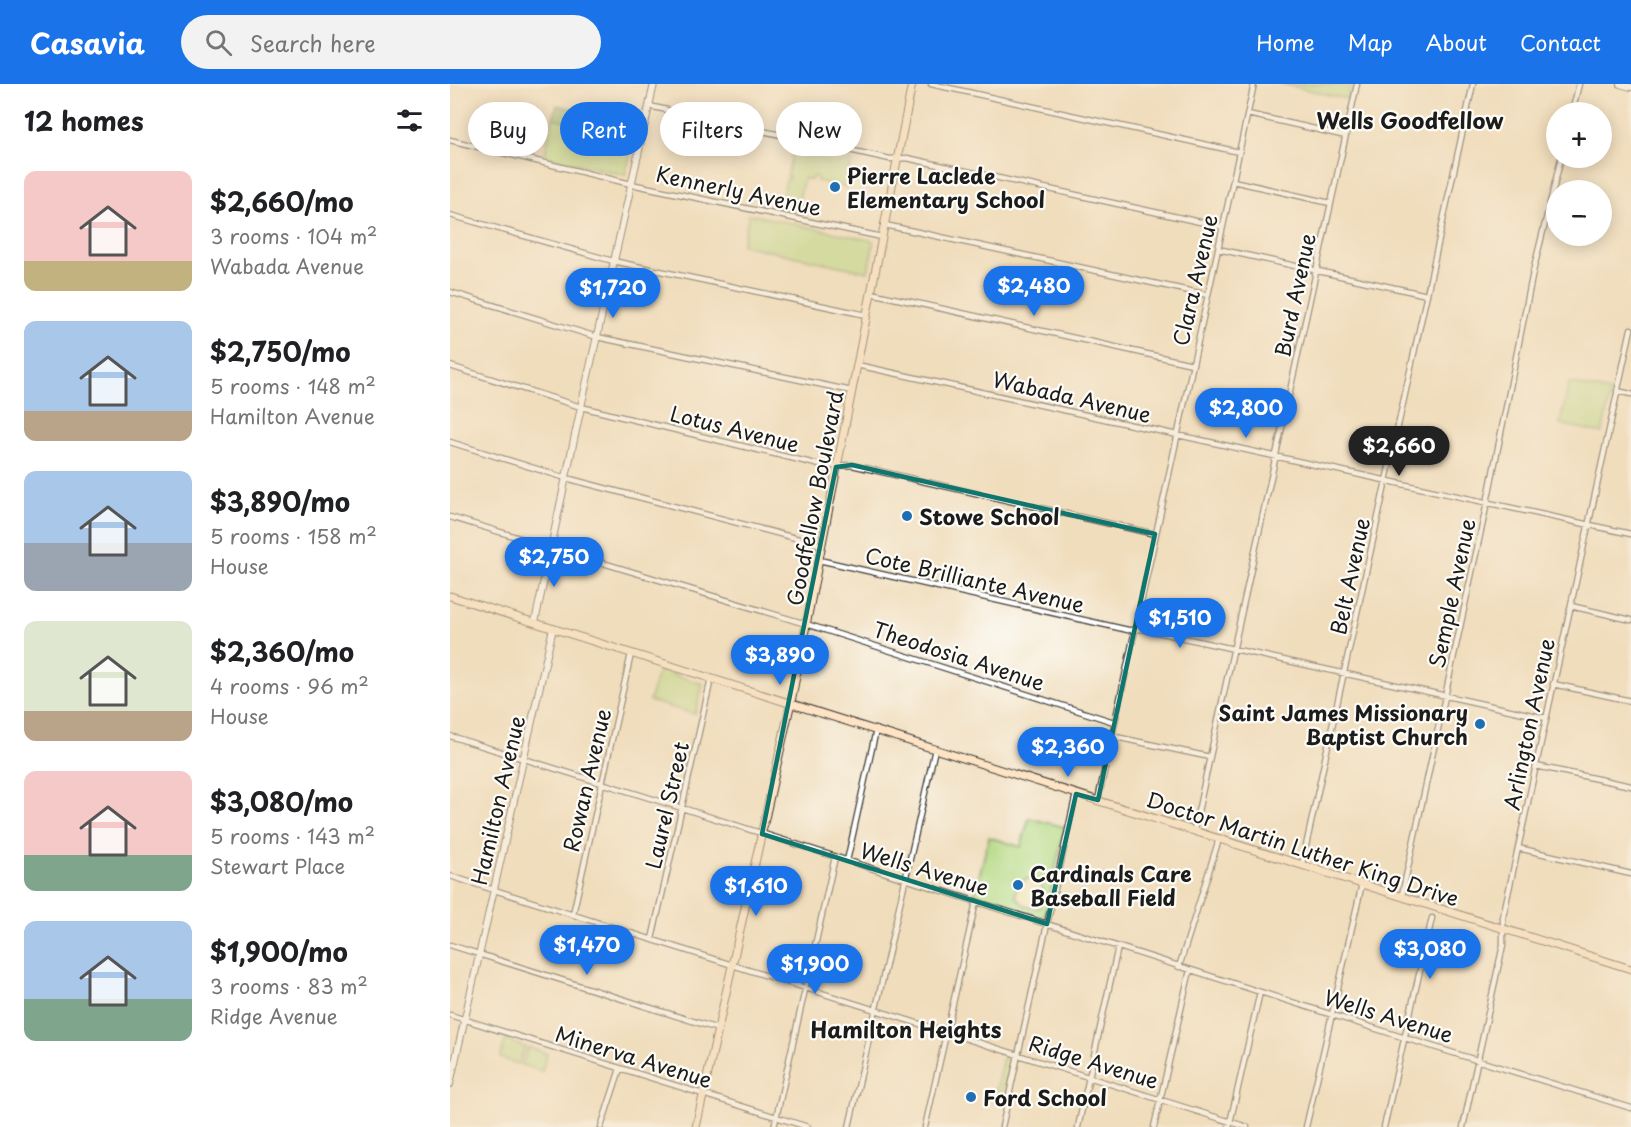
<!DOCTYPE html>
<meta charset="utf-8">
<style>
:root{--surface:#fff;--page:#f2f2f2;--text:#202124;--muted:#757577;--accent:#1a73e8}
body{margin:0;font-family:"Playpen Sans",sans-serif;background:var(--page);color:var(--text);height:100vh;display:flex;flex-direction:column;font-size:22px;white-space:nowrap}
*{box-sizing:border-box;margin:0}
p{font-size:20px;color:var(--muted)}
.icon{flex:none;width:33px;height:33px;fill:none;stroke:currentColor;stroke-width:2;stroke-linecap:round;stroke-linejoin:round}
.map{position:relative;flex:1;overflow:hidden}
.details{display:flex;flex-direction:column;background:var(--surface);width:450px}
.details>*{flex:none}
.guide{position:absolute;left:18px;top:18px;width:570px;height:54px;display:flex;gap:12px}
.buttons{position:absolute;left:1096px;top:18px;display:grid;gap:12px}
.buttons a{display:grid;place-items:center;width:66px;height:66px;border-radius:50%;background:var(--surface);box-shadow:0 3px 15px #0003;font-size:30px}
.price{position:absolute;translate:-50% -51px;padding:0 14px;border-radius:21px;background:var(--accent);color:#fff;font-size:20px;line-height:39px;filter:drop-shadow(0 2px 3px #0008)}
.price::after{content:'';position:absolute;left:50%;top:36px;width:18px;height:14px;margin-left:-9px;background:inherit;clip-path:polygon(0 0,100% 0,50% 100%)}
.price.selected{background:#222;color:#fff}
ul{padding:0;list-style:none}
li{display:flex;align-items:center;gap:18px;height:150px;padding:0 24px}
li span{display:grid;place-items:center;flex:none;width:168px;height:120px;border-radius:12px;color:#555}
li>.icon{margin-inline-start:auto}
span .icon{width:72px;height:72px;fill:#fffc;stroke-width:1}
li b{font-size:26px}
h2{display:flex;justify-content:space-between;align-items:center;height:72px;padding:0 24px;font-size:26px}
.chip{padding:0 21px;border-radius:27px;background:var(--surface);box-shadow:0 3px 15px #0003;font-size:21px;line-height:54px}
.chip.selected{background:var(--accent);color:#fff}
header{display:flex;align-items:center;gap:36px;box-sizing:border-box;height:84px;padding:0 30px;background:var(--accent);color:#fff}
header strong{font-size:28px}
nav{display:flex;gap:33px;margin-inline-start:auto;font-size:21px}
.search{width:420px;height:54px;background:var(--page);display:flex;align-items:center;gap:15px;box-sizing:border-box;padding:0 21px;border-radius:33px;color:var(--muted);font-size:22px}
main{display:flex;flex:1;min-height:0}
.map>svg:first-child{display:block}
</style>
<header>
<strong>Casavia</strong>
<div class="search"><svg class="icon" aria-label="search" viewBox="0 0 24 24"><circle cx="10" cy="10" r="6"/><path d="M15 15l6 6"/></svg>Search here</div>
<nav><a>Home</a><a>Map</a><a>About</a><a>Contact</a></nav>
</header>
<main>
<section class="details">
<h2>12 homes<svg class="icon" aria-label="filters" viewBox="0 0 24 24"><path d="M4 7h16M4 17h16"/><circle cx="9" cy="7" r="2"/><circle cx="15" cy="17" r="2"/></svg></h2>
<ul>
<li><span style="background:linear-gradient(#f6c9c9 75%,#c2b280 0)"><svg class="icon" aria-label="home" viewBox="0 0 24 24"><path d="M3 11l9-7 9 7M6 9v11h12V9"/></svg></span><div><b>$2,660/mo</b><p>3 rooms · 104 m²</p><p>Wabada Avenue</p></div></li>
<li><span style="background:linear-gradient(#a9c7e8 75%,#b9a48a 0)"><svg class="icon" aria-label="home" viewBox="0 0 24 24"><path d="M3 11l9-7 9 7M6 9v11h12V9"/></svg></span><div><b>$2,750/mo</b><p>5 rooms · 148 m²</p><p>Hamilton Avenue</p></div></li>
<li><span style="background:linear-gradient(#a9c7e8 60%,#9aa5b1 0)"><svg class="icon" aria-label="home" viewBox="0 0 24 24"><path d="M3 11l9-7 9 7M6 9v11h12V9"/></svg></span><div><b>$3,890/mo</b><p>5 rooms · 158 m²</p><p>House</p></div></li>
<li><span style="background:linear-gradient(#dfe7d0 75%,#b9a48a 0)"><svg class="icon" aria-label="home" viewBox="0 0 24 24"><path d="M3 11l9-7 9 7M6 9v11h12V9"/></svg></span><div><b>$2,360/mo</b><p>4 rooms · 96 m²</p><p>House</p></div></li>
<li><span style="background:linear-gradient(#f6c9c9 70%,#7fa58c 0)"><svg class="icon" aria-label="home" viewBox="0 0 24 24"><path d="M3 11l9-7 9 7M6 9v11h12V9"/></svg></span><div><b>$3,080/mo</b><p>5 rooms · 143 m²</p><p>Stewart Place</p></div></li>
<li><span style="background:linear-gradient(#a9c7e8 65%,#7fa58c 0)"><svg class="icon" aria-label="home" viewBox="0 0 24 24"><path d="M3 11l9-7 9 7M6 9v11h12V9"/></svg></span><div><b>$1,900/mo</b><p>3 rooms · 83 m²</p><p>Ridge Avenue</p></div></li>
</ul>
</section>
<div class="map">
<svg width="1181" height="1043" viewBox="0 0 1181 1043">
<rect width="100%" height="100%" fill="#fdfcf7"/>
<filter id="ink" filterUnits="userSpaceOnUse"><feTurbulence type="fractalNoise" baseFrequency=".0167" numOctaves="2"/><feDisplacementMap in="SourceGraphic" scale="12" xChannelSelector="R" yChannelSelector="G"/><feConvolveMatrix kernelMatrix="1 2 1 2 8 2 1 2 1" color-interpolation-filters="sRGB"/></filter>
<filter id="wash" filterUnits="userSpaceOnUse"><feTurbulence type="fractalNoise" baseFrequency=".008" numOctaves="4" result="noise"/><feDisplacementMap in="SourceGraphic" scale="24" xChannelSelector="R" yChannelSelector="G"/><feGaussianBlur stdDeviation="1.35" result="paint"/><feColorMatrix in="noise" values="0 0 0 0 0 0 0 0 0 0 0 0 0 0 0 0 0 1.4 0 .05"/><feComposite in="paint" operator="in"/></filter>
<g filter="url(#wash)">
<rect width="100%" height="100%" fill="#f0ddbc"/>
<path fill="#b4d881" stroke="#687a4e" stroke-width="1.5" d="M832 0H901L897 15Z
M103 34 185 54 175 91 94 72Z
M344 61 402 74 396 103 367 97V93L363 92 362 96 354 94 348 119 357 122 355 130 330 124 336 96H338L339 93 337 92Z
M299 130 424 157 418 188 292 161Z
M1119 299 1161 308 1152 349 1110 340Z
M209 586 253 600 245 630 199 617Z
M579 734 615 743 595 831 593 834 524 812 539 753 571 763Z
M55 956 75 963 69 980 50 974Z
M78 963 97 970 92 987 72 981Z
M553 973 561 976 550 1019 543 1018Z"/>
<path fill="#8fb86f" stroke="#566a46" stroke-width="1.5" d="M107 21 190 40 186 55 103 34Z"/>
<path fill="#eeda9e" stroke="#857b5d" stroke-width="1.5" d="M580 794 588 796 593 805 590 823 586 825 574 821 566 813C565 802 570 796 580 794Z"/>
</g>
<g filter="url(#ink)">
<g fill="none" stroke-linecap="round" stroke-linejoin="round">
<defs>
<path id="minor" d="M481 0 789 68
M199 22 440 75 457 74 773 143
M1122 28 1129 0
M798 30 896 52
M0 56 181 100 432 153
M783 97 880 119
M0 131 163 177 416 231
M435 141 758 211
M768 165 977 211
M0 208 147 253 402 307
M421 209 742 280
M407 281 1181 450
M0 282 131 323 374 382 402 381 705 450
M1167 307 1181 310
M0 358 116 394 372 461
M0 433 356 540 664 638
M369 476 678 546 693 545 1096 634
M1121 522 1181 536
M1103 600 1181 617
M0 652 232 724 955 954 1181 1024
M661 652 760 673
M1086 682 1181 702
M648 716 804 0
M744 746 907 0
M1068 764 1181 790
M397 777 426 646
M852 780 1023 0
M0 792 797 1043
M952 811 1037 419 1083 188 1111 74
M123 830 181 570
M202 855 261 595
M0 861 268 945
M729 883 769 755
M0 931 358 1043
M151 1043 170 985
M324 1043 385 773
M399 1043 485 665
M475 1043 526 818
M552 1043 626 710
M628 1043 668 863
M704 1043 740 886
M779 1043 810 908
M856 1043 912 800
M934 1043 982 834
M1013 1043 1053 861V833L1181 245"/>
<path id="tertiary" d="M1170 0 1181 3
M85 538 131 323 204 0
M0 1000 103 544"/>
<path id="secondary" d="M0 512 1181 885
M246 1043 341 618 462 0"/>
</defs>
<use href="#minor" stroke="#3c3934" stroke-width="7"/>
<use href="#tertiary" stroke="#3c3934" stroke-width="8"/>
<use href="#secondary" stroke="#3c3934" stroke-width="9"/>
<use href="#minor" stroke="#fff" stroke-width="4.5"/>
<use href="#tertiary" stroke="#fff" stroke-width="6"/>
<use href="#secondary" stroke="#fee4c5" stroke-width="7"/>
</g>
</g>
<path d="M0 0H1181V1043H0ZM402 381 705 450 648 716 626 710 597 840 312 750 386 383Z" fill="#f0ddbc" fill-opacity=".55" fill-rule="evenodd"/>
<path fill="none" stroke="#0f766e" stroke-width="4.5" stroke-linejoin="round" d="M402 381 705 450 648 716 626 710 597 840 312 750 386 383Z"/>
<g fill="#1f6fb2" stroke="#fdfcf7" stroke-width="2">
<circle cx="385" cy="103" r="6"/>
<circle cx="457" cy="432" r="6"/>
<circle cx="1030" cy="640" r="6"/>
<circle cx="568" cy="801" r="6"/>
<circle cx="521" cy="1013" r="6"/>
</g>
<g text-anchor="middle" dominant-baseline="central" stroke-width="4.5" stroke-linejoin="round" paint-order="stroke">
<g font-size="21" font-weight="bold" fill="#1c1c1c" stroke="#fdfcf7" text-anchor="start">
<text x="397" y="91">Pierre Laclede<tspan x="397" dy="24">Elementary School</tspan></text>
<text x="469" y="432">Stowe School</text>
<text x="1018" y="628" text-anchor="end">Saint James Missionary<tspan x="1018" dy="24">Baptist Church</tspan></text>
<text x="580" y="789">Cardinals Care<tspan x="580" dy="24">Baseball Field</tspan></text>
<text x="533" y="1013">Ford School</text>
</g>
<g font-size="21" fill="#1c1c1c" stroke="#fdfcf7">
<text transform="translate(289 106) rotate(12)">Kennerly Avenue</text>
<text transform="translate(744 196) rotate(-77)">Clara Avenue</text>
<text transform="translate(844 211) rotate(-78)">Burd Avenue</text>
<text transform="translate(622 312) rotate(13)">Wabada Avenue</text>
<text transform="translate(285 344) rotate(14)">Lotus Avenue</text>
<text transform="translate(364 414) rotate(-79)">Goodfellow Boulevard</text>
<text transform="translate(899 492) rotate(-78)">Belt Avenue</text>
<text transform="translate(525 495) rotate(13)">Cote Brilliante Avenue</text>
<text transform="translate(1001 509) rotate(-78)">Semple Avenue</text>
<text transform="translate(509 571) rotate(18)">Theodosia Avenue</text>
<text transform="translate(1078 640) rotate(-78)">Arlington Avenue</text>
<text transform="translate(136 696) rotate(-77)">Rowan Avenue</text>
<text transform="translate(47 716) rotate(-77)">Hamilton Avenue</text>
<text transform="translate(216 721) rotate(-77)">Laurel Street</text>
<text transform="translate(853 764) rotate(18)">Doctor Martin Luther King Drive</text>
<text transform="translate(475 784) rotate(17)">Wells Avenue</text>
<text transform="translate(939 931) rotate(17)">Wells Avenue</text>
<text transform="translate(184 972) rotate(17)">Minerva Avenue</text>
<text transform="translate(644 977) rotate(17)">Ridge Avenue</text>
</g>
<g font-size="22" font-weight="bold" fill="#1c1c1c" stroke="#fdfcf7">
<text x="960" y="35">Wells Goodfellow</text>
<text x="456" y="944">Hamilton Heights</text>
</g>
</g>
</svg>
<div class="buttons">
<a>+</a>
<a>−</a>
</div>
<b class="price" style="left:584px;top:233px">$2,480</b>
<b class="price" style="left:163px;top:235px">$1,720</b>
<b class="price" style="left:796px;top:355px">$2,800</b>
<b class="price selected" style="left:949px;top:393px">$2,660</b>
<b class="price" style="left:104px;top:504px">$2,750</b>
<b class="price" style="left:730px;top:565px">$1,510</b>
<b class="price" style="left:330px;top:602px">$3,890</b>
<b class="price" style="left:618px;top:694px">$2,360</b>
<b class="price" style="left:306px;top:833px">$1,610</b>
<b class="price" style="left:137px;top:892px">$1,470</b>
<b class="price" style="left:980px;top:896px">$3,080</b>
<b class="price" style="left:365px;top:911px">$1,900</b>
<div class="guide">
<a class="chip">Buy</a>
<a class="chip selected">Rent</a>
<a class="chip">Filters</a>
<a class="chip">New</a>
</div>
</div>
</main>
